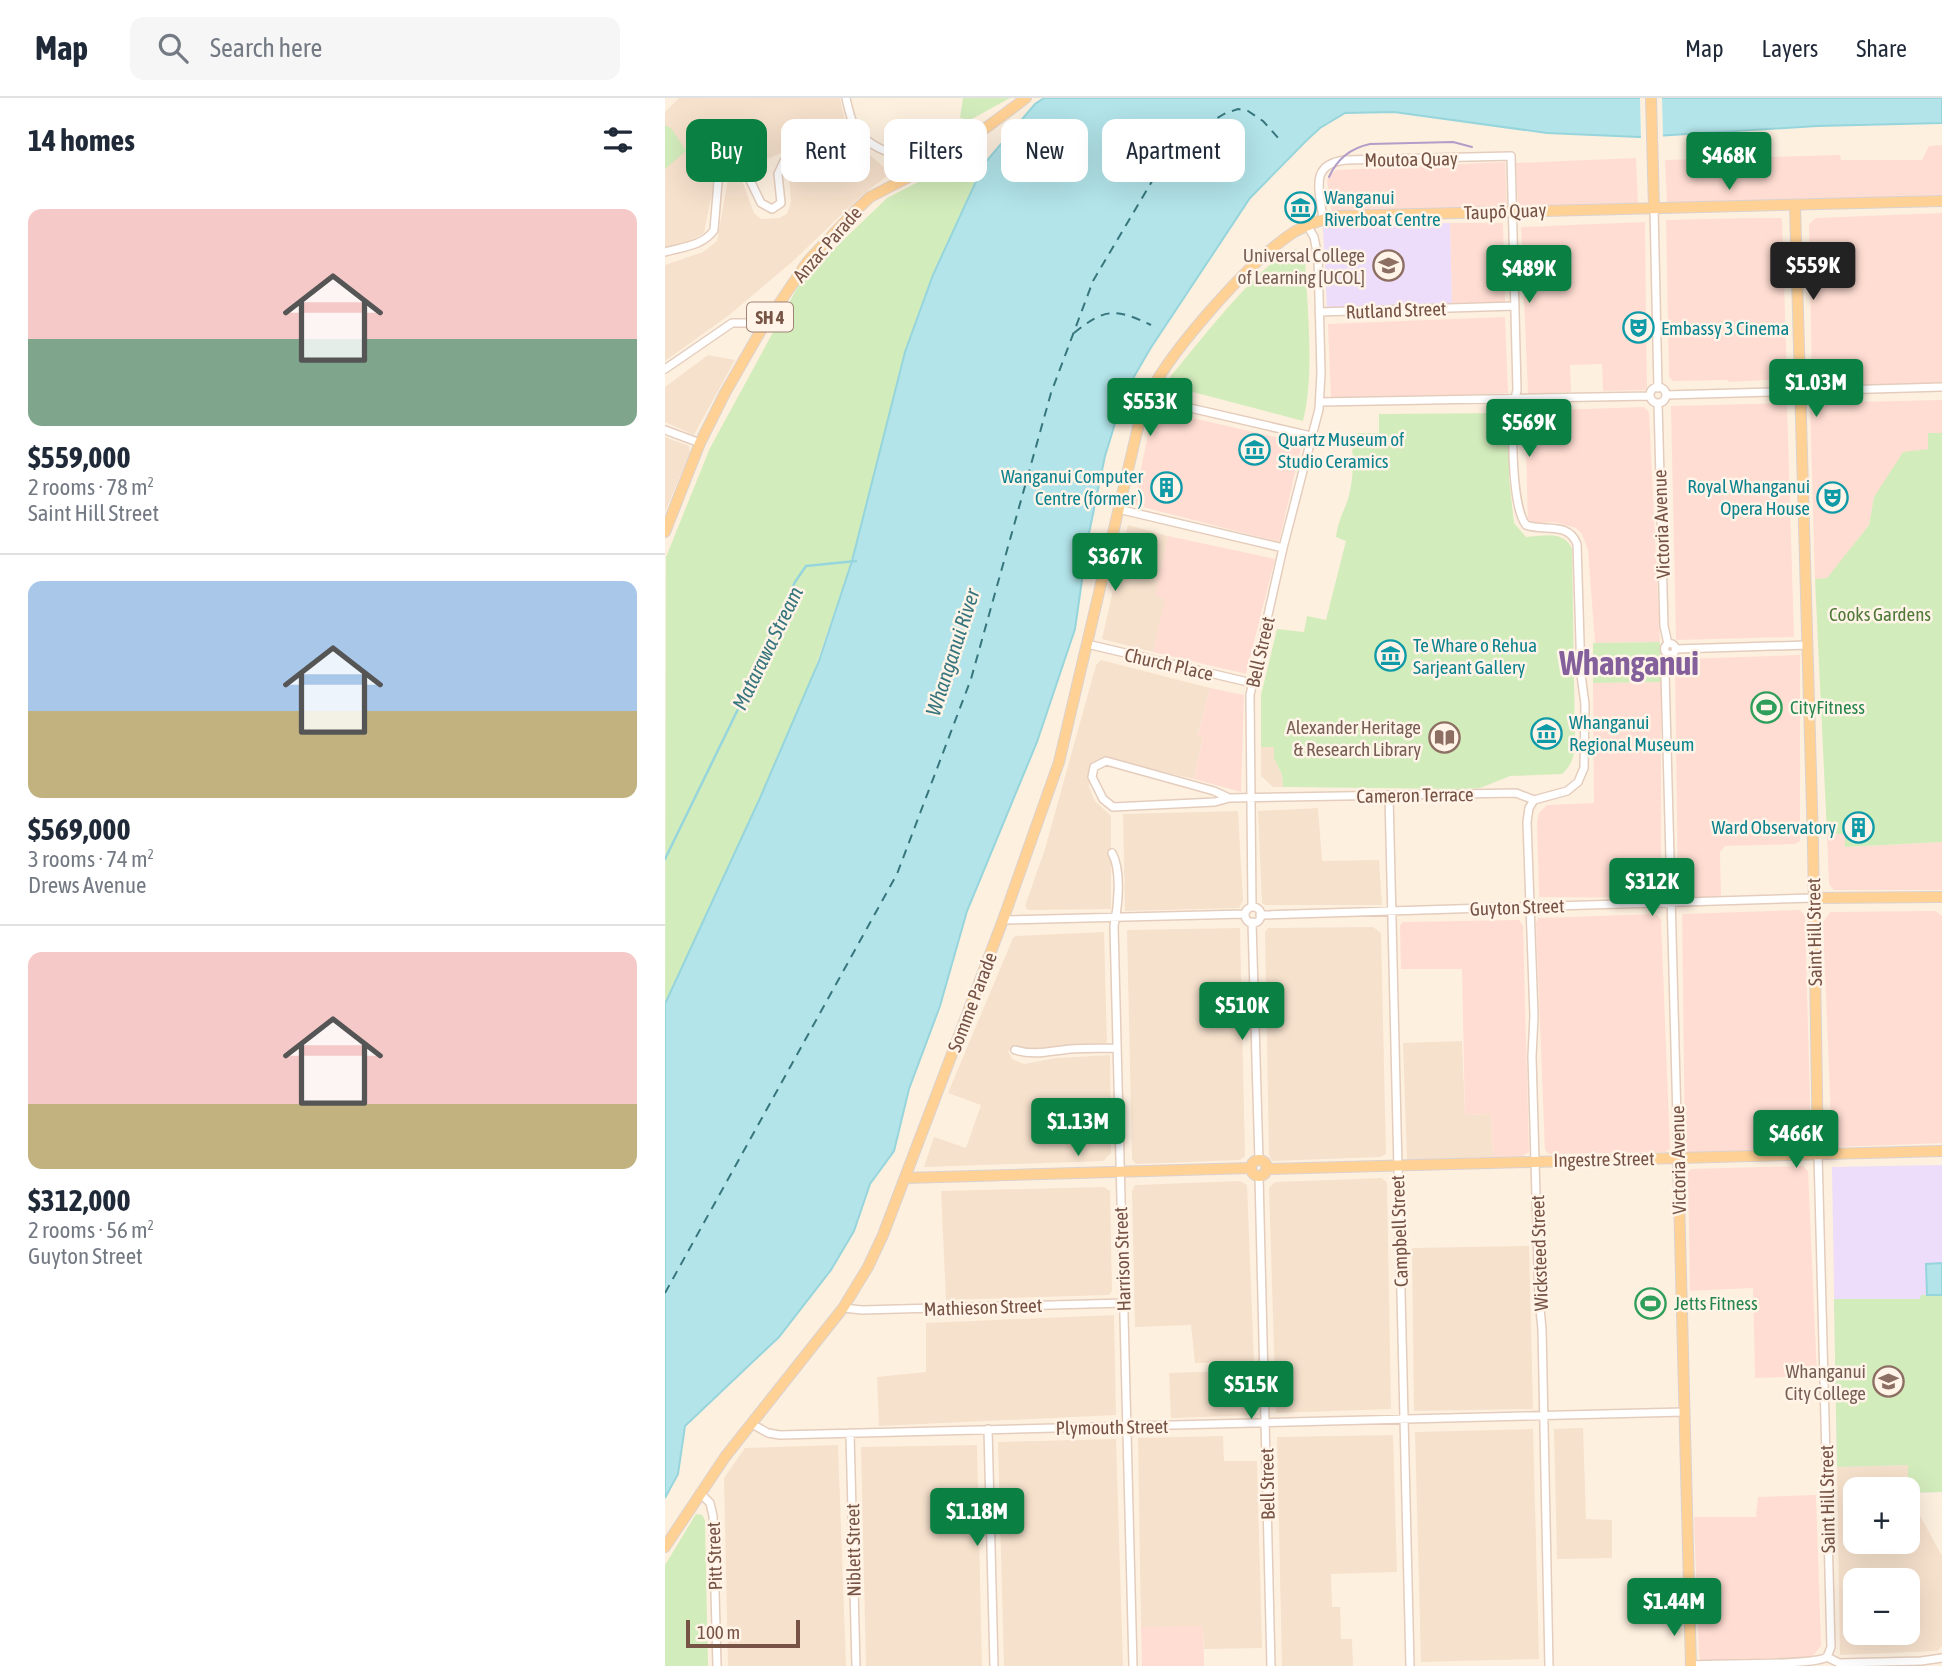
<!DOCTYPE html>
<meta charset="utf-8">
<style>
:root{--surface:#fff;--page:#f6f6f7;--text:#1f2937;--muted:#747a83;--line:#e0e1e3;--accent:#0b8043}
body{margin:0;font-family:"Asap Condensed",sans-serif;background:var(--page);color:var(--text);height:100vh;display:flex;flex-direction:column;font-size:26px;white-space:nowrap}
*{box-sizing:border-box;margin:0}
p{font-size:23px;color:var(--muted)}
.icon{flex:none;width:38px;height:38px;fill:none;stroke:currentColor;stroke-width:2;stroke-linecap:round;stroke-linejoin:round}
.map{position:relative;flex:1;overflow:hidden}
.drawer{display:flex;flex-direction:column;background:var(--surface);width:665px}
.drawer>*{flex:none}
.banner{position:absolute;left:21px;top:21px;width:665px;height:63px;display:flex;gap:14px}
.tools{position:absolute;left:1178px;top:1379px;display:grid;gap:14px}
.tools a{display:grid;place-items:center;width:77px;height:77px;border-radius:14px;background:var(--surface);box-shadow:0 7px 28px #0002;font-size:35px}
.scale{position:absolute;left:21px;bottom:18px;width:114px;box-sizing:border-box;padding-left:7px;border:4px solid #765345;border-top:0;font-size:19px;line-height:24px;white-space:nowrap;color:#765345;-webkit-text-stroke:5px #fff4e7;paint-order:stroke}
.price{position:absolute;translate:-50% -60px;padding:0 16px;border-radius:7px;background:var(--accent);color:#fff;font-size:23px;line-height:46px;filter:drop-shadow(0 2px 4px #0008)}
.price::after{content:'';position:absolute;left:50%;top:42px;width:21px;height:16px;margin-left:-10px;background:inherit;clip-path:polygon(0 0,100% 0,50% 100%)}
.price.on{background:#222;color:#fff}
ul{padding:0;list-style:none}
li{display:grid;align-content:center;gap:14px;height:371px;padding:0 28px}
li+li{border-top:2px solid var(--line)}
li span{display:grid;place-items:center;height:217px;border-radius:14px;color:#555}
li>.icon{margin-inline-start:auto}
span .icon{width:126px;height:126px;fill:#fffc;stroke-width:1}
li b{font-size:30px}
h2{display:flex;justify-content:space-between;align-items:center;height:84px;padding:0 28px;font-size:30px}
.pill{padding:0 24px;border-radius:14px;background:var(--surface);box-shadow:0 7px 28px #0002;font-size:24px;line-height:63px}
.pill.on{background:var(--accent);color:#fff}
header{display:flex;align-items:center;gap:42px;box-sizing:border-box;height:98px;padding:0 35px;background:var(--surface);border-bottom:2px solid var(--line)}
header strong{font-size:33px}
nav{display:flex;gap:38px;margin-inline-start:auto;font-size:24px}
.search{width:490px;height:63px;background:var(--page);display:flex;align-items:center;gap:18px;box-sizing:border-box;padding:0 24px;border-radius:14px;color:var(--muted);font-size:26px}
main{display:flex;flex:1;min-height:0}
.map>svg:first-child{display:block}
</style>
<header>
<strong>Map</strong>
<div class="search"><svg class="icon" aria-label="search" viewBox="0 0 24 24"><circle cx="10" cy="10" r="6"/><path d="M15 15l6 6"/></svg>Search here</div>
<nav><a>Map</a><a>Layers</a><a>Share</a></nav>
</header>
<main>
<section class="drawer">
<h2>14 homes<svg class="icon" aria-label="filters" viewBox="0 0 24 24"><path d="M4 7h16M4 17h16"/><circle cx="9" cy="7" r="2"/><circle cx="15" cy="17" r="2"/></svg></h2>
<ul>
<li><span style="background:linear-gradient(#f6c9c9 60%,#7fa58c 0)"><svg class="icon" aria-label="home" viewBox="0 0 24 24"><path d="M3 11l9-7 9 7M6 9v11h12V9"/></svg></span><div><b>$559,000</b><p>2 rooms · 78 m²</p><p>Saint Hill Street</p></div></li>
<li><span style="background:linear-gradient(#a9c7e8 60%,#c2b280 0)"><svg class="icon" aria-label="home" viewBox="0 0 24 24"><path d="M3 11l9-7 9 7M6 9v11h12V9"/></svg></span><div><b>$569,000</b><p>3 rooms · 74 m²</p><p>Drews Avenue</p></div></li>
<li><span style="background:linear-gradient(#f6c9c9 70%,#c2b280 0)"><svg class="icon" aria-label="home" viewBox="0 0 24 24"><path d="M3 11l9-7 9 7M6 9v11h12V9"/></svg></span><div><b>$312,000</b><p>2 rooms · 56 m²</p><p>Guyton Street</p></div></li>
</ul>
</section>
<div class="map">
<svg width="1277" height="1568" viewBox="0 0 1277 1568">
<rect width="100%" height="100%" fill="#fef0df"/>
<path fill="#f6e1cc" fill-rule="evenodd" d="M14 0H175L181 27 84 69 69 45 59 49 55 55 39 135 21 145 0 152V14Z
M184 42H188L222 72V78L196 98 127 164 63 218 0 263V167L38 154 52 143 65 70 67 67 72 69 89 115 96 121 114 120 122 116 126 103 124 77 127 73Z
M43 257 70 262 29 337 0 324V289Z
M0 339 24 348 25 354 0 415Z
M463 427 503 438 491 497 501 501 488 554 437 541Z
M436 562 545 590 533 637 538 638 529 681 450 663H434L424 678V689L430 703 446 718V811L363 812 360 808 380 751 431 567Z
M596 649H609V660L617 677 618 689H608L596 678Z
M653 710 657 763 714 762 717 807H600L597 805 593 713Z
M573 713 578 803 574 810 460 813 458 716Z
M708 829 716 835 721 1056 715 1059 607 1063 604 1057 600 834 603 830Z
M575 830 580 1058 575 1062 471 1066 467 1061 462 832Z
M439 834 442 945 409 948 369 955 351 948 343 953 347 961 359 966 391 960 445 957 446 1055 438 1063 259 1069 269 1039 301 1050 316 1007 283 995 348 840 351 838Z
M797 943 800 1017 826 1016 828 1059 742 1062 738 945Z
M717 1080 722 1085 726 1311 611 1315 604 1090 610 1084Z
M575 1083 582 1087 589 1264 530 1265 526 1227 470 1229 467 1093 470 1087Z
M439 1089 445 1093 447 1193 444 1197 281 1202 276 1093Z
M864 1148 868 1311 749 1313 747 1150Z
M449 1217 451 1317 214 1328 212 1279 261 1274V1225Z
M589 1272 591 1317 506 1320 504 1275Z
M918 1330 921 1421 947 1422V1460L892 1461 889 1331Z
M868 1331 874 1561 756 1564 750 1334Z
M728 1337 732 1474 666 1476 667 1509H675L676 1541H687L688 1568H617L612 1339Z
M558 1338 559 1363H592L597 1550 539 1551 538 1529H476L473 1340Z
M451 1341 458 1568H339L333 1344Z
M173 1347 181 1568H63L59 1380 80 1350Z
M312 1347 317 1568H201L196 1349Z
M1244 1367 1243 1395 1277 1458V1548L1272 1553 1175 1557 1172 1369ZM1190 1391H1242V1444H1190ZM1190 1482H1242V1535H1190Z"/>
<path fill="#ffddd2" d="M1277 47V97L1002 107 1000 62 1175 57 1176 62H1257L1264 48Z
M971 60 973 106 853 110 851 65Z
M840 64 842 112 667 116 662 83 664 77 671 72Z
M1277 115V286L1158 289 1150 286 1147 281 1144 126 1151 120Z
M1081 120H1117L1122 281 1063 284V282L1008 283 1004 279 1001 122Z
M980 124 982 292 938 293 937 266 905 267 906 294 863 296 856 129Z
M785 125H838L840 204 787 208Z
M840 219 843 295 666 302 663 226Z
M1277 302V335L1264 336 1263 351 1209 399 1204 427 1162 481H1150L1145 307 1147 305Z
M1120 305 1122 307 1129 539 1011 542 1006 308Z
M979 309 984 314 995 544 930 545 923 452 917 436 911 430 889 424 863 426 860 313Z
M488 311 637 345 614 444 470 407 469 405Z
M503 438 610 461 581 576 488 554 500 501 490 497Z
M1135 557V743L1130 746 1060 748 1055 754 1056 799 1016 800 1013 796 1010 566 1015 561Z
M996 584V796L992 800 874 799 872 725 874 715 882 707 929 705 928 585Z
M545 590 579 597 576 694 529 681 538 639 533 638Z
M1162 736H1180L1181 749 1277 744V792H1169L1164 786Z
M1135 812 1140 818 1146 1044 1141 1052 1024 1056 1020 1050 1017 816Z
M1271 813 1277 818V1045L1171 1049 1167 1047 1158 824 1165 814Z
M991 816 996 821 1005 1051 1000 1054 884 1056 880 1052 871 824 874 820Z
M854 822 858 828 864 1054 858 1058 828 1059 826 1016 800 1017 797 871H736L735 827 738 824Z
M1138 1068 1143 1073 1152 1278 1090 1280 1088 1190 1025 1193 1023 1074 1026 1071Z
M1151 1397 1156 1548 1147 1559 1036 1563 1034 1558 1029 1419H1091L1093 1399Z
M538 1528 539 1568H477L476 1529Z"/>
<path fill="#eddcfa" d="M785 125 787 208 662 211 658 129Z
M1277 1067V1394L1243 1395V1367L1172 1369 1167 1069Z"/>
<path fill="#d3ecbc" d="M298 0H345L305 22 295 20Z
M0 27 6 30 21 53 0 71Z
M297 69 314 72 296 124 237 265 187 463 130 628 0 935 1 459 45 350 136 183 222 100 253 84Z
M631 151 640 159C642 208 650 277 638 323L505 288V279C528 252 600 157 631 151Z
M844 315V380L849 425 861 439C879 438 899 432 907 451L910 646C909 659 907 667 897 676L845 678 815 690 797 691 618 689 617 677 609 660V649H596V597L612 531 639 534 642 518 661 522 681 443 671 439C673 426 676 418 681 407 689 385 689 361 686 339L692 337 693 335H714V316Z
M1263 335H1277V744L1180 749V736H1162L1150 481 1162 480 1204 427 1209 399 1238 354 1263 351Z
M995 544 996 584 928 585V545Z
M1256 1197H1277V1394L1243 1395V1367L1172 1369 1169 1201H1255Z
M31 1416 37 1417 40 1422 43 1568H0V1467Z"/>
<path fill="#b2e4e9" stroke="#97d5dc" stroke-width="2" d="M379 0H1277V25L1152 28 974 39 882 35 729 14 680 15 655 30 642 42 585 100 485 251 459 296 440 358 423 440 410 531 372 644 302 813 275 908 244 991 229 1053 205 1086 189 1133 166 1172 114 1239 20 1328 13 1376 0 1400V906L95 700 154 563 187 463 240 254 268 177 319 66 370 6Z
M1277 1165V1197H1262L1261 1166Z"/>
<path fill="#fef0df" d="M975 0H997L998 40 976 42Z"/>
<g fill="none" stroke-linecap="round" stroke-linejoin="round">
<path stroke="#97d5dc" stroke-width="2.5" d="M0 761 77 603 130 484 141 468 191 463"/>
<path stroke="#37767e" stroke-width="2" stroke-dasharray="9 7" stroke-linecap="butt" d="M409 235C440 210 450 210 486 227
M0 1195 232 776 306 581 386 295 428 183 493 73 536 30 559 16 573 11 583 13 598 23 615 42"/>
<defs>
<path id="minor" d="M181 0C183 9 185 19 189 27 205 56 246 62 274 61
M230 57 237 67 236 83
M989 110 993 290
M0 154C17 149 38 148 49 132L55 59 61 49 71 53 96 105 107 111 116 105 113 76 119 63 188 24
M654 214 850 208
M0 271 67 225H82L95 234
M985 297a8 8 0 1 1 16 0a8 8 0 1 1-16 0Z
M1001 297 1277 289
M482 300 646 338
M655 304 985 298
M993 305 999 528 1003 546
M0 332 35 345
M453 411 618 450
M999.5 551a5.5 5.5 0 1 1 11 0a5.5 5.5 0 1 1-11 0Z
M422 546 587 585
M1011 551 1142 547
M1003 557 1000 574 1013 1059
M441 663 549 693 564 700 550 704 448 709 438 701 427 679 429 669Z
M724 698 745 1568
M564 700 851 695 869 702 902 693 913 684 919 670 920 606 916 577 912 446C903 423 879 434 861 427 846 408 845 316 852 292L846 58 681 62C643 66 655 93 658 121
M869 702 864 710 862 724 869 918 867 959 874 1201 877 1231 884 1568
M447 755C457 773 453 809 449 828L468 1568
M587 809 585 597 618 450 654 311 656 275 653 159 649 139 642 127
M580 817a8 8 0 1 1 16 0a8 8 0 1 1-16 0Z
M595 817 1149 800
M338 822 580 816
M587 824 594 1063
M350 952C370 958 385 953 406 951 421 950 437 950 452 950
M1153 1056 1166 1549 1162 1559
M594 1078 606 1568
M178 1210 197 1212 459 1205
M87 1326 103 1335 115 1337 1019 1314
M323 1331 329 1568
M185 1335 191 1568
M35 1395 45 1405 48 1418 52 1568
M1162 1559 1174 1565 1256 1563 1277 1560
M1026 1567C1051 1565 1148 1568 1162 1559"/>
<path id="major" d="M986 0 989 110
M1130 108 1148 746 1153 1056
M0 434 35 345 60 295 95 234 143 163 189 114 205 99 279 61 361 0
M1149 800 1277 799
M1013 1059 1026 1568
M586 1070a8 8 0 1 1 16 0a8 8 0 1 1-16 0Z
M601 1071 1277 1053
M240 1080 586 1070
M0 1449 60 1359 178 1210 203 1169 218 1137 338 822 394 664 478 308C500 258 583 164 629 134 644 125 658 121 674 118L1277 103"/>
</defs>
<use href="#minor" stroke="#e5cdbd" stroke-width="10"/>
<use href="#major" stroke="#dbd2cf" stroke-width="12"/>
<use href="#minor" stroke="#fff" stroke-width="7"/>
<use href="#major" stroke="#ffd195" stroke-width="10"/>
<path stroke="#b29dc8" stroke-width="2" d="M664 79C672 61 686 50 705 46L788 44 807 49"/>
</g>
<defs>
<symbol id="museum-ring" viewBox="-11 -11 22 22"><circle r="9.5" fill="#fff4e7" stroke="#0f9aa8" stroke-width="1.5"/><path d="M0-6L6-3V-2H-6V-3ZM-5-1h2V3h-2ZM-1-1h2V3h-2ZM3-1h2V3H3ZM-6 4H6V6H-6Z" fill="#0f9aa8"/></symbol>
<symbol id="university-ring" viewBox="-11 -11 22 22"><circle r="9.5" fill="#fff4e7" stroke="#8d6e63" stroke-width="1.5"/><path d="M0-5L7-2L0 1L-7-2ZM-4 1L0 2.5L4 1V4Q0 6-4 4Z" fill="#8d6e63"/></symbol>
<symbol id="theatre-ring" viewBox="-11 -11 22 22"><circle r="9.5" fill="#fff4e7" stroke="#0f9aa8" stroke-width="1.5"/><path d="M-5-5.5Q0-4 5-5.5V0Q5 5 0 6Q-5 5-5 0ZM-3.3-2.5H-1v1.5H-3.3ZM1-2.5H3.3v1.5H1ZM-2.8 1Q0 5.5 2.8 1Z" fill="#0f9aa8"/></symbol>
<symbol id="building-ring" viewBox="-11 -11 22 22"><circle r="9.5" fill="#fff4e7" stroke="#0f9aa8" stroke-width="1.5"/><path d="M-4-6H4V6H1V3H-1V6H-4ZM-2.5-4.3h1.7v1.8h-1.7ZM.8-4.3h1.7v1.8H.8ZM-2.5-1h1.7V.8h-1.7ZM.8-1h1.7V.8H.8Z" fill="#0f9aa8"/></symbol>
<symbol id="stadium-ring" viewBox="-11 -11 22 22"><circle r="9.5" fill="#fff4e7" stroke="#2e9e5b" stroke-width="1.5"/><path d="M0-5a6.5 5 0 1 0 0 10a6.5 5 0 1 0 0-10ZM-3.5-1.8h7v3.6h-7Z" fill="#2e9e5b"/></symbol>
<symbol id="library-ring" viewBox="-11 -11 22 22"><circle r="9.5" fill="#fff4e7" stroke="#8d6e63" stroke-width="1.5"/><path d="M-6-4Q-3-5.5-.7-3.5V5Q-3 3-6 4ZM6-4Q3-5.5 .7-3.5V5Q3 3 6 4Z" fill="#8d6e63"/></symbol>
<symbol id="school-ring" viewBox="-11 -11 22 22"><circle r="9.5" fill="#fff4e7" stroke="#8d6e63" stroke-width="1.5"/><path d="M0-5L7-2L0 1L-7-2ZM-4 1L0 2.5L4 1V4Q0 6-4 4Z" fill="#8d6e63"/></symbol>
</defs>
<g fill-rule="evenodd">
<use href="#museum-ring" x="618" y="92" width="35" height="35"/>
<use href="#university-ring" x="706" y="150" width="35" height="35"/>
<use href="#theatre-ring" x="956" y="212" width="35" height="35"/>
<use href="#museum-ring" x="572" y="334" width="35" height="35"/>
<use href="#building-ring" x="484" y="372" width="35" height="35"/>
<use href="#theatre-ring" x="1150" y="382" width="35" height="35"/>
<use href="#museum-ring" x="708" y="540" width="35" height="35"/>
<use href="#stadium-ring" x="1084" y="592" width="35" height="35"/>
<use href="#museum-ring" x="864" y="618" width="35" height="35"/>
<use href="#library-ring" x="762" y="622" width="35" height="35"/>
<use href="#building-ring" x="1176" y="712" width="35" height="35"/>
<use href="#stadium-ring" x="968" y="1188" width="35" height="35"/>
<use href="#school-ring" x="1206" y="1266" width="35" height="35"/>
</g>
<g text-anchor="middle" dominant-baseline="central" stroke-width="5" stroke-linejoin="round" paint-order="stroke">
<rect fill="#fff4e7" stroke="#9f8376" stroke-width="2" x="82" y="204.5" width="46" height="29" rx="5"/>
<g font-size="18" font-weight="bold" fill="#765345">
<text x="105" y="219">SH 4</text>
</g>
<g font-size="19" fill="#765345" stroke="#fff4e7">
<text transform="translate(746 61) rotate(-1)">Moutoa Quay</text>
<text transform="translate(840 113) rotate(-2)">Taupō Quay</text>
<text transform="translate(162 146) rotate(-49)">Anzac Parade</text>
<text transform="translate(731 212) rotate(-2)">Rutland Street</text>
<text transform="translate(996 426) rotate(-92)">Victoria Avenue</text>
<text transform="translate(595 554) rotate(-77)">Bell Street</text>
<text transform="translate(504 566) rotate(13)">Church Place</text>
<text transform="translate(750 697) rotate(-1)">Cameron Terrace</text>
<text transform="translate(852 809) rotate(-2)">Guyton Street</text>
<text transform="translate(1149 834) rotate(-91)">Saint Hill Street</text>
<text transform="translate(307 904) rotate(-69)">Somme Parade</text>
<text transform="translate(939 1061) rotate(-1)">Ingestre Street</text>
<text transform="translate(1013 1062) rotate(-91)">Victoria Avenue</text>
<text transform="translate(734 1133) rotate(-92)">Campbell Street</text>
<text transform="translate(874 1155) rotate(-92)">Wicksteed Street</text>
<text transform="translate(457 1161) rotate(-92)">Harrison Street</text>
<text transform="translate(318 1209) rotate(-2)">Mathieson Street</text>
<text transform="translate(447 1329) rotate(-1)">Plymouth Street</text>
<text transform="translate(602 1386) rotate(-91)">Bell Street</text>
<text transform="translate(1162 1401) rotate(-91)">Saint Hill Street</text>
<text transform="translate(188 1452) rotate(-91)">Niblett Street</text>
<text transform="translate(49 1458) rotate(-92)">Pitt Street</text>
</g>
<g font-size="19" fill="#0d838f" stroke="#fff4e7" text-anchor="start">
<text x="659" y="99">Wanganui<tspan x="659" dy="22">Riverboat Centre</tspan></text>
<text x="996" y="230">Embassy 3 Cinema</text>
<text x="613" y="341">Quartz Museum of<tspan x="613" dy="22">Studio Ceramics</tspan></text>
<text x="478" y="378" text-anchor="end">Wanganui Computer<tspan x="478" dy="22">Centre (former )</tspan></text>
<text x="1145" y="388" text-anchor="end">Royal Whanganui<tspan x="1145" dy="22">Opera House</tspan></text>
<text x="748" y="547">Te Whare o Rehua<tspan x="748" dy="22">Sarjeant Gallery</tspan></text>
<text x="904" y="624">Whanganui<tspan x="904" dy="22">Regional Museum</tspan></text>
<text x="1171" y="729" text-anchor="end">Ward Observatory</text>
</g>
<g font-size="19" fill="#785e54" stroke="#fff4e7" text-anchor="end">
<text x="700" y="157">Universal College<tspan x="700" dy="22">of Learning [UCOL]</tspan></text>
<text x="756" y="629">Alexander Heritage<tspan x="756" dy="22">&amp; Research Library</tspan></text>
<text x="1201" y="1273">Whanganui<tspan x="1201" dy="22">City College</tspan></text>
</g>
<g font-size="19" fill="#4f7839" stroke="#fff4e7">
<text x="1215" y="516">Cooks Gardens</text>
</g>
<g font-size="19" fill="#27864d" stroke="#fff4e7" text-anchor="start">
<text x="1125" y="609">CityFitness</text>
<text x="1009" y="1205">Jetts Fitness</text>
</g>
<g font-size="21" font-style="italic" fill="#37767e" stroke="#fff4e7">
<text transform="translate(102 550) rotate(-64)">Matarawa Stream</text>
<text transform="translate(287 554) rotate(-72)">Whanganui River</text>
</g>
<g font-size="33" font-weight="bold" fill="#835f9b" stroke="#fff4e7">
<text x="964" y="565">Whanganui</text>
</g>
</g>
</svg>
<div class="tools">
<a>+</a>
<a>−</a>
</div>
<div class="scale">100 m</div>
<b class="price" style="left:1064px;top:94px">$468K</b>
<b class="price on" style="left:1148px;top:204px">$559K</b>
<b class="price" style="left:864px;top:207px">$489K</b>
<b class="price" style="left:1151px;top:321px">$1.03M</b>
<b class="price" style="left:485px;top:340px">$553K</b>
<b class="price" style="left:864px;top:361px">$569K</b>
<b class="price" style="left:450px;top:495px">$367K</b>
<b class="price" style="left:987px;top:820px">$312K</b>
<b class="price" style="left:577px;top:944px">$510K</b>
<b class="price" style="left:413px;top:1060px">$1.13M</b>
<b class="price" style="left:1131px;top:1072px">$466K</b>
<b class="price" style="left:586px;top:1323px">$515K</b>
<b class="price" style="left:312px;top:1450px">$1.18M</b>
<b class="price" style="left:1009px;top:1540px">$1.44M</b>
<div class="banner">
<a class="pill on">Buy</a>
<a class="pill">Rent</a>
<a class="pill">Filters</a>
<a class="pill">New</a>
<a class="pill">Apartment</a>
</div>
</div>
</main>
